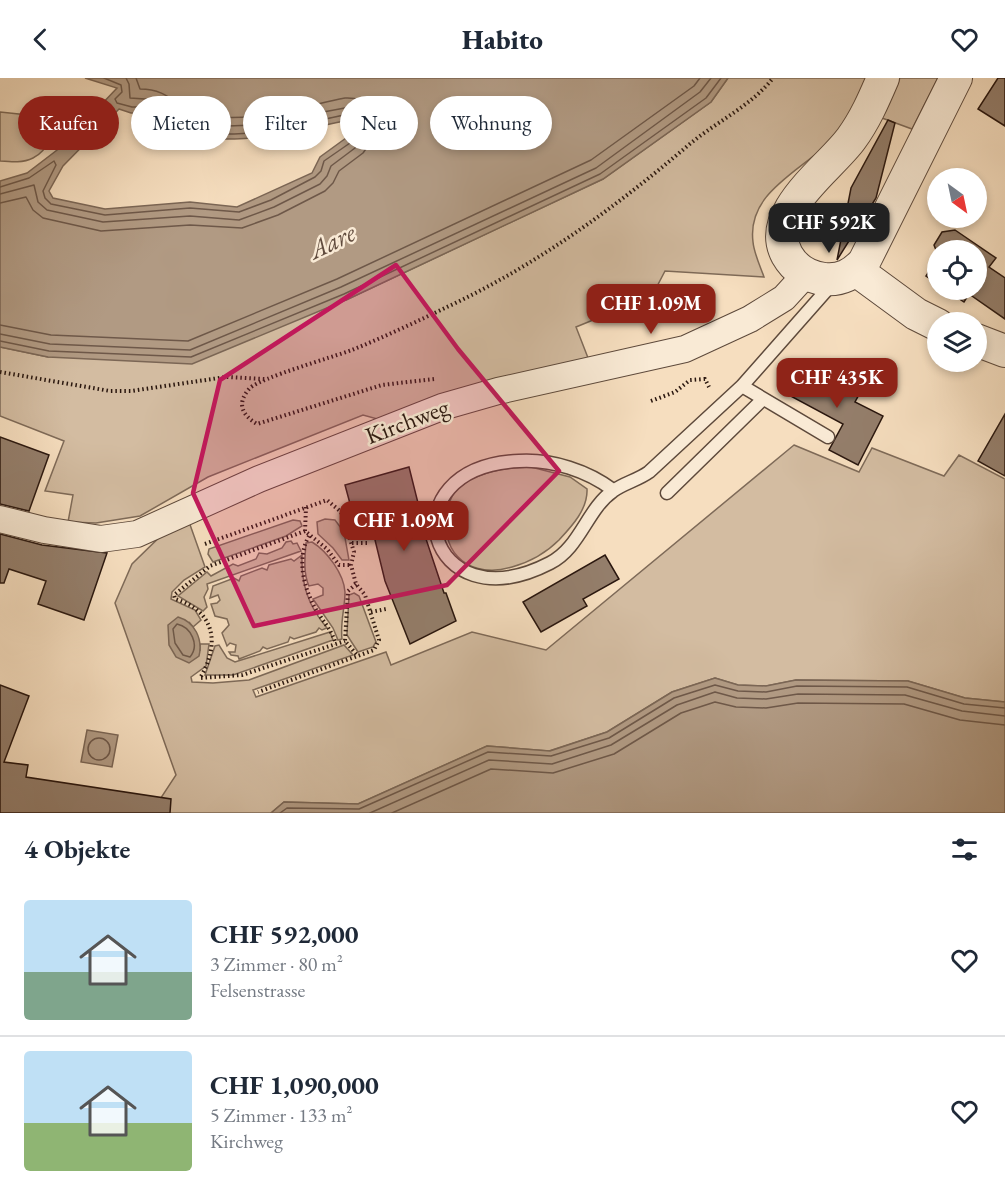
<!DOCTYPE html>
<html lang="de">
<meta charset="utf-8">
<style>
:root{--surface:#fff;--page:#f6f6f7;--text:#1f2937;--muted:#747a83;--line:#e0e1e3;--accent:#8f2418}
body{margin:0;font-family:"EB Garamond",serif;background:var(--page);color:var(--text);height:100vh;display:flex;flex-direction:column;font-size:22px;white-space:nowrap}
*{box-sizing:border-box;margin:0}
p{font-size:20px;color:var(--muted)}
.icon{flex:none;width:33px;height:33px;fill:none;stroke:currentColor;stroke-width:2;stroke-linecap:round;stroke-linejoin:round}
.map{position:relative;height:735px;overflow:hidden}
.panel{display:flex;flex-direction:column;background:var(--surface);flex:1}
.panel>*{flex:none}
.guide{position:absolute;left:18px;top:18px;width:600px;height:54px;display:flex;gap:12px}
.needle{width:39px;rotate:147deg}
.buttons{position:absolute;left:927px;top:90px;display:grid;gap:12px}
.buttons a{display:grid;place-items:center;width:60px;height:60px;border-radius:50%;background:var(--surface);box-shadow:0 3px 9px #0003;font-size:30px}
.price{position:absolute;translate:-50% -51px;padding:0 14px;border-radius:12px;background:var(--accent);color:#fff;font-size:20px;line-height:39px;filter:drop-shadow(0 2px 3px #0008)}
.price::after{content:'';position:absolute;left:50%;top:36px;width:18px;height:14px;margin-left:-9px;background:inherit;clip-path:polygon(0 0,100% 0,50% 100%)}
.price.on{background:#222;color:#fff}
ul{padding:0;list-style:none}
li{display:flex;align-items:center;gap:18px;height:150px;padding:0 24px}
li+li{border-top:2px solid var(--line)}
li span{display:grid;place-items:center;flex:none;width:168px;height:120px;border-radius:6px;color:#555}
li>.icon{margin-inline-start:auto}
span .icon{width:72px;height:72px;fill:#fffc;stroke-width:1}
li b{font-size:26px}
h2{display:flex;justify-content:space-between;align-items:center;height:72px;padding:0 24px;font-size:26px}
.pill{padding:0 21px;border-radius:27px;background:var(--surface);box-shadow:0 3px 9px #0003;font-size:21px;line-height:54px}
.pill.on{background:var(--accent);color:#fff}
header{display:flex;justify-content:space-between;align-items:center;height:78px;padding:0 24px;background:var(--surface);font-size:27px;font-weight:800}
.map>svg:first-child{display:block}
</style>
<header><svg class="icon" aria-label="back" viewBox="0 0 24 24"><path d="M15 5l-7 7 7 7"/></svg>Habito<svg class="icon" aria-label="heart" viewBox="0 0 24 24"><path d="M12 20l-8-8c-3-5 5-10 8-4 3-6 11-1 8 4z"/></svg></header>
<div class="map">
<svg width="1005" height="735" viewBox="0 0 1005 735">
<rect width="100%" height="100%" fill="#f6debf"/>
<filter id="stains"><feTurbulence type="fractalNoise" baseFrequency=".00333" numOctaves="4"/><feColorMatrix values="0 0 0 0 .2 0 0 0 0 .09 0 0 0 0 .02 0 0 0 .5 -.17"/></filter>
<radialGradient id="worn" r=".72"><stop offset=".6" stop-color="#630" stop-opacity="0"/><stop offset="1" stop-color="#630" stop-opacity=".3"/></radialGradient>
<path fill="#d3bca1" stroke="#7e6a58" stroke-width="1.5" d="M728 0H869C858 25 844 50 824 69 795 96 747 117 753 164 754 175 760 188 764 199L665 193 652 218 576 249 590 285 381 342 363 337 208 399 140 438 96 445 68 444 73 417 45 413 64 363 0 338V269L48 279 346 222 603 101 711 24Z
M900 0H938L912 51 882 40Z
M0 34 47 39C58 52 47 73 33 80 23 85 12 84 0 83Z
M794 367 859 394 872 370 944 398 959 377 1005 401V624L965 620 908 603 796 602 766 608 738 607 715 600 672 614 607 654 549 673 487 668 358 726 284 724 271 735H151L176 697 115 525 132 486 171 448 188 441 205 489 184 502 172 514 171 521 195 532 201 542 193 549 189 544 200 573V566H209L206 588 191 599 192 604 213 605 249 602 344 567 353 577 253 612 256 619 386 574 391 587 472 554 546 572Z
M531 389 570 399 587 411C588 431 572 448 559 462 546 475 530 484 512 489 473 501 440 478 447 436 448 429 450 420 455 414 471 394 508 389 531 389Z
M325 441 335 442 344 454 349 482H342L333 470 318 456 317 444Z
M293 442 300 443 302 448 286 458 213 484 208 476 209 471Z
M291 463 293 466 297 465 301 473 207 506 208 511 204 519 207 529 203 533 178 518 207 494 211 498 233 486 238 488 256 481 259 475 267 476 282 470 286 464Z
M312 464C327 473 344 496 345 514 345 530 340 544 342 561L338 562 333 550 313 521 323 517V510L318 506 309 508C303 495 305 479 306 465Z
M302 477C301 506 308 528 327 550L322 552 319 550 316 554 294 561 290 559 288 564 267 571 263 569 260 573 239 581 238 578 231 577 229 574H235L236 567 230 565 227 568 222 555 229 547 227 541 215 538 211 526 217 525 220 522 218 517 210 520 213 508 234 500 239 503 241 498 262 490 267 492 269 487 291 481 294 483Z
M354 515 359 518 376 564 373 569 358 574 347 557 349 517Z
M330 554 333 562 233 597H205L215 568 219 567 227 580 235 584Z"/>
<path fill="#b19a83" stroke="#7b6655" stroke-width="1.5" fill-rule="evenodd" d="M85 0H728L711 24 603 101 346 222 192 286 48 279 0 269V103L27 95 61 69 117 10ZM119 31 131 35H156C190 83 300 52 349 42L355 43 356 48 346 60 320 79 312 95 237 129 190 124 105 131 53 120 49 113 63 88Z
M178 539C195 544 203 561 199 578L189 585 176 579 169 567 168 547Z
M715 600 738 607 766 608 796 602 908 603 965 620 1005 624V735H271L284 724 358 726 487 668 550 673 607 654 672 614Z
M87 652 118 657 112 689 81 684Z"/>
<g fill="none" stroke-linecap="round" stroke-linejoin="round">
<path stroke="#6e5849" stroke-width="1.5" d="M0 109 29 100 54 83 56 87 43 113 45 120 51 126 105 137 190 130 239 134 271 122 315 99 321 93 324 83 350 65 362 49 359 39 349 36C296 46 214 74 167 39 163 37 161 32 157 29H132L117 25 115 21 122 14 121 7 104 0
M0 116 34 107 38 124 47 132 103 144 190 138 239 142 274 129 320 106 327 98 331 88 355 70 369 50 365 34 350 29 254 47 228 48 199 46 171 33 160 22 130 20 129 6 126 0
M0 125 26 119 33 132 43 140 101 153 190 147 242 150 278 137 325 113 333 105 339 93 363 75 378 54C381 32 366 19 345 20 300 29 249 46 203 37 176 32 172 11 140 11L136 0
M0 247 51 257 188 263 337 201 591 82 694 8 700 0
M0 256 50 266 190 272 341 209 596 90 700 14 711 0
M0 263 49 273 191 279 344 216 600 96 706 20 721 0
M177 546C191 549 200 567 190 579L183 577 175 565 173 551Z
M88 671a11 11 0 1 1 22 0a11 11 0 1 1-22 0Z
M280 735 287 730 359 731 488 674 551 678 609 660 674 620 715 607 738 613 766 614 797 608 907 609 964 626 1005 630
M370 735 489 682 552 686 611 667 677 627 715 614 737 620 766 621 798 616 905 617 962 633 1005 638
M392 735 491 691 553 695 614 676 681 635 715 624 736 629 766 630 798 625 904 626 960 642 1005 647"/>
</g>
<path fill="#947e6b" stroke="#2a170f" stroke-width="1.5" d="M998 0H1005V48L978 31Z
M888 42 895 45 876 120 837 182 851 110Z
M955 152 996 180 989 189 1005 200V241L969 216 964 224 946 212H976V172H938V177L934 167 942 154Z
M938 179V206L926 198Z
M803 282 861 313 855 324 883 338 858 387 829 372 843 346 785 315Z
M1005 336V398L978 383Z
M0 359 49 377 29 433 0 426Z
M409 389 420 433 417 434 444 515H446L456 543 410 566 385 503 367 429 352 433 345 407Z
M0 456 42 467 107 475 84 542 38 526 46 503 9 491 4 505H0Z
M605 477 619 501 583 521 587 528 541 554 523 524Z
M0 607 29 618 4 684 28 687 26 699 171 721 170 735H0Z"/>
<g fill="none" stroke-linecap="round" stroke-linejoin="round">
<defs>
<path id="service" d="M742 308 828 359
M613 412C588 393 552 381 519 383 384 389 426 549 550 485 580 470 587 431 613 413 624 405 638 402 649 394L742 308 832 206
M667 415 763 321"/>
<path id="minor" d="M0 441 44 452 101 461 137 456 259 401 442 329 498 313 685 271 750 241 784 220 806 196"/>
<path id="tertiary" d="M883 0C874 21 865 42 851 61 829 91 764 135 787 177 795 191 808 199 824 201 841 203 853 196 864 184L956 0
M856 192 916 236 938 247
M976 262 1005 273"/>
</defs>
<use href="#service" stroke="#5d493b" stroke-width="15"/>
<use href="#minor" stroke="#5d493b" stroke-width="28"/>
<use href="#tertiary" stroke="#5d493b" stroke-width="34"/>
<path stroke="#2a170f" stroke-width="4" stroke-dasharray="1.5 3" stroke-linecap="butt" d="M0 294 110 313H131L226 299 265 301
M434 301 382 307 257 346C242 337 236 325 250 310 260 300 333 279 352 272 384 259 416 244 447 229 537 187 616 129 691 65 718 43 752 27 773 0
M651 323 675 314 690 302 705 301 709 309
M306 429 305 453 327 471 339 487H351
M343 439 362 440
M305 453 210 488 174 517 175 521C216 533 220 567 200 600L242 597 345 563
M309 458C295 482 305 516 320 538 327 548 332 554 336 566
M352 465H367
M205 466 327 422 341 434 346 448 354 474 351 487 356 506 365 517 379 562 374 572 258 614
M356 506 348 513 345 563 357 577
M371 534 386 531"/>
<use href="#service" stroke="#f9ead5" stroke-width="12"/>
<use href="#minor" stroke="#f9ead5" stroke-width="26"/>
<use href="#tertiary" stroke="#f9ead5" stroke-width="32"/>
</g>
<path fill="#c2185b" fill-opacity="0.2" stroke="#c2185b" stroke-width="4.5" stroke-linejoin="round" d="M396 187 458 271 559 393 447 507 254 548 193 415 220 302Z"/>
<g text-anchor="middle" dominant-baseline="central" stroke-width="5" stroke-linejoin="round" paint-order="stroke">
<g font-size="24" fill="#2a170f" stroke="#f9ead5">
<text transform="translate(407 343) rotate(-21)">Kirchweg</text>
</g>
<g font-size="26" font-style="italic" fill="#604b3d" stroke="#f9ead5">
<text transform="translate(332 163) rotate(-26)">Aare</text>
</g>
</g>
<rect width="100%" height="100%" filter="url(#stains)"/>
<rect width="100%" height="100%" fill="url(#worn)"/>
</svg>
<div class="buttons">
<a><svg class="needle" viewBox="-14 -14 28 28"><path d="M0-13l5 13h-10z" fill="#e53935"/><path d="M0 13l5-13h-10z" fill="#747a83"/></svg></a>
<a><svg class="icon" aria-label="locate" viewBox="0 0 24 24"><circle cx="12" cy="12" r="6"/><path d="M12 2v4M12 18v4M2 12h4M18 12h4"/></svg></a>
<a><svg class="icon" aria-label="layers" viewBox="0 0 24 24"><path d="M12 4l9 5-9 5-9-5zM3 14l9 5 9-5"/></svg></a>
</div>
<b class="price on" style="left:829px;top:176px">CHF 592K</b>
<b class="price" style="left:651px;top:257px">CHF 1.09M</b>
<b class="price" style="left:837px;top:331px">CHF 435K</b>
<b class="price" style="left:404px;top:474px">CHF 1.09M</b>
<div class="guide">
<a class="pill on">Kaufen</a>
<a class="pill">Mieten</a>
<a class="pill">Filter</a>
<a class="pill">Neu</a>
<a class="pill">Wohnung</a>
</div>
</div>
<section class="panel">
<h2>4 Objekte<svg class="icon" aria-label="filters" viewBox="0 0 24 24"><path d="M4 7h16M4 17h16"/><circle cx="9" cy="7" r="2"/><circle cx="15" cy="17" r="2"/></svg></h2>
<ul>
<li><span style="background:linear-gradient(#bfe0f5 60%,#7fa58c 0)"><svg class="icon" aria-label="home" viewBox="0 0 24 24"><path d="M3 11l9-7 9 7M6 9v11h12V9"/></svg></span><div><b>CHF 592,000</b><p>3 Zimmer · 80 m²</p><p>Felsenstrasse</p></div><svg class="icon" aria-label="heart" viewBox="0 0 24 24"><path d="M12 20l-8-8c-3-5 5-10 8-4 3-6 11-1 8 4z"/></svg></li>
<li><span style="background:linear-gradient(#bfe0f5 60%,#8fb573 0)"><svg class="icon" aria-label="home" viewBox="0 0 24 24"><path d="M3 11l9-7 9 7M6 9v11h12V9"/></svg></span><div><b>CHF 1,090,000</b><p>5 Zimmer · 133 m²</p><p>Kirchweg</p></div><svg class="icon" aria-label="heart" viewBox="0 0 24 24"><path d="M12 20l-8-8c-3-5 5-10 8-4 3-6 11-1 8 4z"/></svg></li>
</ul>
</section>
